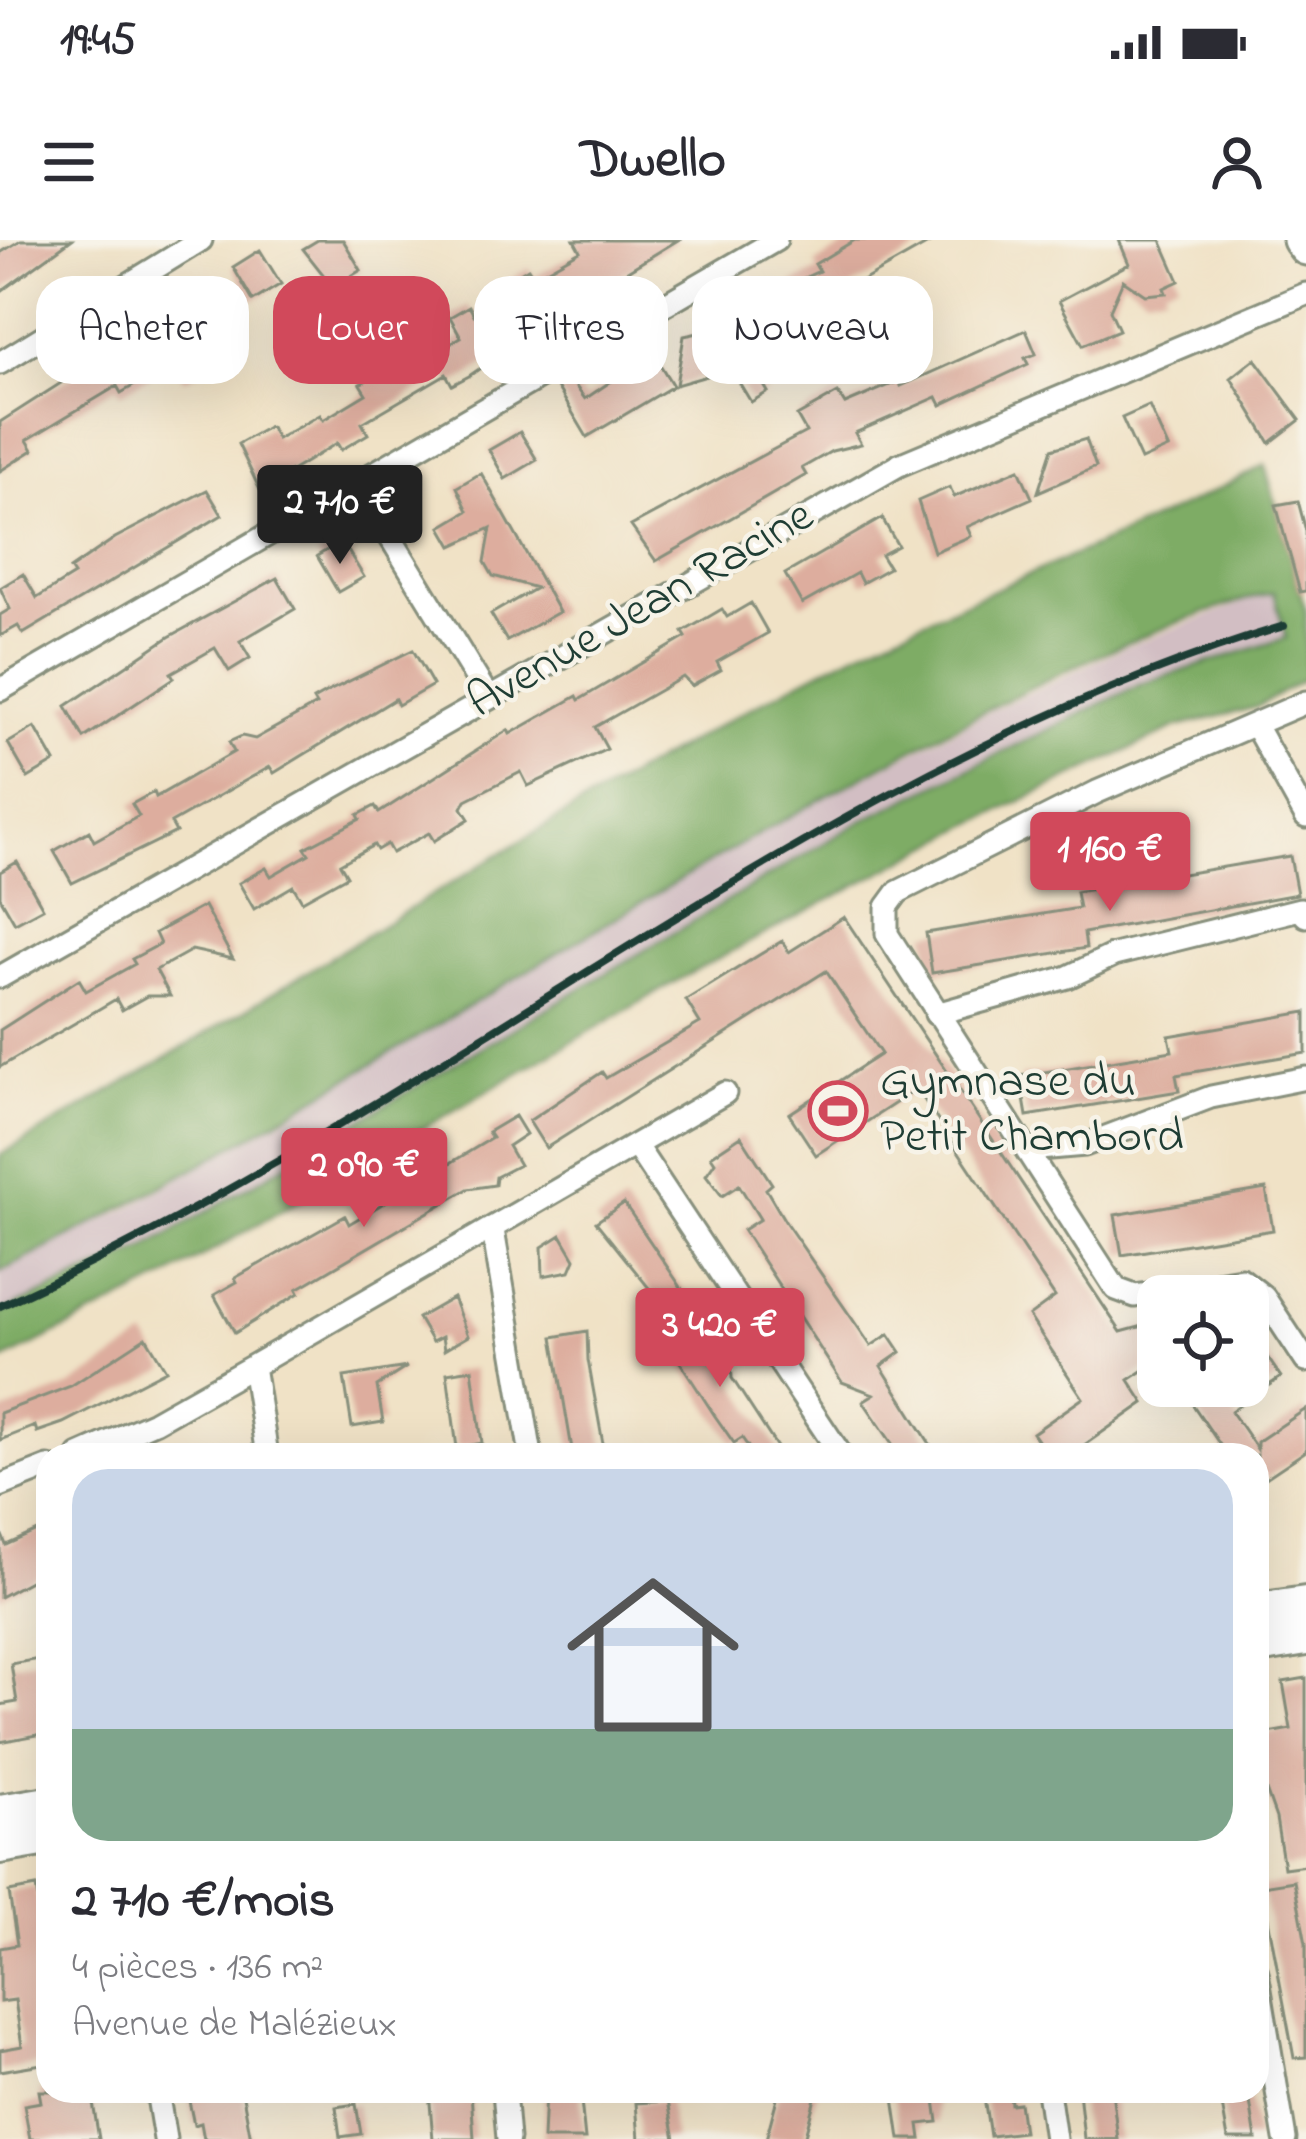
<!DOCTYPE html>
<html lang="fr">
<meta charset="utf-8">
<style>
:root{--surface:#fff;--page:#f2f2f3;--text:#2b2b33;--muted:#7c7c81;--accent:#d1495b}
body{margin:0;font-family:"Indie Flower",sans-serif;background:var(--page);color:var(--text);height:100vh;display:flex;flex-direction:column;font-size:45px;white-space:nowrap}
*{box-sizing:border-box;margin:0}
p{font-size:39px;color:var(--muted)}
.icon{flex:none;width:66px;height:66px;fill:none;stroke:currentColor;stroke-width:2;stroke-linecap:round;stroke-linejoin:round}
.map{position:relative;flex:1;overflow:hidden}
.panel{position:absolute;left:36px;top:1203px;width:1233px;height:660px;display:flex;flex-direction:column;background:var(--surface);border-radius:36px;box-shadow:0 12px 48px #0002}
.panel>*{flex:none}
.hud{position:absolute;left:36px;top:36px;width:1236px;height:108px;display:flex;gap:24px}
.tools{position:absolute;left:1137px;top:1035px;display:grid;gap:24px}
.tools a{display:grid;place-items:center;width:132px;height:132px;border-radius:24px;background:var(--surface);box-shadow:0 12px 48px #0002;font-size:60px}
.price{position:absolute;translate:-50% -102px;padding:0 27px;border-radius:12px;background:var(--accent);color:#fff;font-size:39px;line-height:78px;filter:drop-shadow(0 3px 6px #0008)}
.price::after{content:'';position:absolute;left:50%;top:72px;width:36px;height:27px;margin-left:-18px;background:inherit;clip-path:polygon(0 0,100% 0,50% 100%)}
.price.selected{background:#222;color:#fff}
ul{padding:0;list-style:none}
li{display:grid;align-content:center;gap:24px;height:636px;padding:0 36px}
li span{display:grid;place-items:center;height:372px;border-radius:36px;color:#555}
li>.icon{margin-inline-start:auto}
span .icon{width:216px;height:216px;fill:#fffc;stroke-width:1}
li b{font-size:51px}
.chip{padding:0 42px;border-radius:36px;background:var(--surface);box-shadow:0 12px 48px #0002;font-size:42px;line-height:108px}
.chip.selected{background:var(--accent);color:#fff}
.status{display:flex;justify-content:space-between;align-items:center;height:84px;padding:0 60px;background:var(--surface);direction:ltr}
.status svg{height:33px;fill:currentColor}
header{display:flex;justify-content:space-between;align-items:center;height:156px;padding:0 36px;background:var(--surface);font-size:54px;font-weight:700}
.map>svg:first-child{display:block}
</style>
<div class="status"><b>19:45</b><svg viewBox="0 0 49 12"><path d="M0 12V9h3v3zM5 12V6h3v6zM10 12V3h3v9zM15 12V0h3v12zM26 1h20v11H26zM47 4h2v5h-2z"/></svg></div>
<header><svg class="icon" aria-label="menu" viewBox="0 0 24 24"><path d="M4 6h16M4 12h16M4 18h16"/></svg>Dwello<svg class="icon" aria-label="person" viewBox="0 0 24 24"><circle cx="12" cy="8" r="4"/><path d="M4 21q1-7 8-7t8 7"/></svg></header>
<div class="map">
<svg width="1306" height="1899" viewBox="0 0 1306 1899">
<rect width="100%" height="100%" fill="#f7f3e8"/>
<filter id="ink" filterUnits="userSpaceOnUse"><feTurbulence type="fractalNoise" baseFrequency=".00833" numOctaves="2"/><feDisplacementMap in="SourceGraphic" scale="24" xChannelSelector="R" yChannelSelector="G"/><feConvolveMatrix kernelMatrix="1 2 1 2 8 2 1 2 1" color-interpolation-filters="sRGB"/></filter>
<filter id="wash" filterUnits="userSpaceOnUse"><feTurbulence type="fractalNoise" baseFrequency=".004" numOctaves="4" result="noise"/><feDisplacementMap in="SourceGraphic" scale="48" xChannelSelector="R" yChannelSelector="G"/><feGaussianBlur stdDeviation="2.7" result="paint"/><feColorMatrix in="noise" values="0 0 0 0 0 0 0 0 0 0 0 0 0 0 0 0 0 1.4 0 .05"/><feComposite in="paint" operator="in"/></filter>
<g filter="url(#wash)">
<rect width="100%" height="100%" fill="#f0e2c6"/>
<path fill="#d2bec3" d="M1274 351 1287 398 1142 444 858 583 144 1009 0 1073V1032L128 968 290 875 706 621 990 471 1127 406Z"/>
<path fill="#7eac65" stroke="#4e744c" stroke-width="3" d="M1265 225 1306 373V438L1257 467 1177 487 966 587 680 739 162 1040 0 1122V1073L144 1009 858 583 1142 444 1286 398 1274 352C1132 388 981 472 852 542 564 699 293 885 0 1032V915C271 762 529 585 804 439 953 360 1115 305 1265 225Z"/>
<g id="blocks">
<path fill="#ddad9e" d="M21 0H71L0 52V13Z
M318 0H343L361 30 333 47 303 9Z
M574 0H678L495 112 498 116 469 136 452 145 446 134 362 183 368 194 341 210 337 203 260 250 238 204 270 186 277 199 320 175 323 180 366 154 360 144 408 116 413 125 461 97 450 77 469 66 474 75 508 55 502 44 528 28 534 37 580 11Z
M855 0H935L804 74 808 81 771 103 748 64 819 31 815 24Z
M1119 0H1161L1179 41 1164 48 1166 53 1145 55 1123 40 1110 70 1119 90 1083 105 1059 61 1129 24Z
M260 10 281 44 253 61 233 27Z
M209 69 234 110 185 140 166 108 192 91 186 82Z
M713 90 726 112 739 103 768 152 751 162 731 129 676 145 684 96Z
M1026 90 1036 114 1025 118 1028 124 941 165 937 157 855 193 861 204 832 211 802 228 806 235 656 321 631 286 806 192 797 176 838 153 845 164 899 141 901 146Z
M125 102 131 112 136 109 152 135 121 153 117 146 27 200 33 210 0 231V182Z
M653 113 673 146 587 197 556 145 569 137 585 159Z
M1255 119 1300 180 1270 203 1231 138Z
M1149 166 1168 208 1141 220 1122 178Z
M520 192 537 220 505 239 489 210Z
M1086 199 1096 227 1038 252 1052 209Z
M1019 229 1032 258 967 287 971 296 934 312 918 261 950 247 954 257Z
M481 233 559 372 507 401 491 374 536 348 493 336 485 322 491 288 452 306 441 287 468 271 457 247Z
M207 250 222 275 23 394 18 386 0 396V375L10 369 0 348 23 334 37 358 74 335 70 329 115 298Z
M1298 261 1306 291V351L1300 352 1276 265Z
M882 278 898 306 881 315 889 328 862 343 857 333 802 364 785 334Z
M342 301 364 337 338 352 317 316Z
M277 338 295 369 240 401 250 418 229 431 215 408 171 433 174 438 84 498 66 466 169 397Z
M751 363 768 393 717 422 721 430 692 446 683 437 595 487 607 509 528 546 521 532 466 560 462 568 469 579 434 601 429 593 392 613 387 604 377 610 374 605 340 624 347 636 302 661 293 646 254 669 239 643 266 628 271 636 309 614 305 608 360 579 358 575 375 566 379 573 508 490 510 494 577 456 579 460 686 397 683 392 722 369 727 377Z
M413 410 433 445 398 465 395 459 274 533 270 527 243 542 171 583 176 592 72 643 54 611 89 591 94 601 139 576 132 564 154 552 156 557 234 512 229 502 242 496 255 499 316 465 313 460 327 452Z
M35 487 55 522 28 538 8 503Z
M1290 616 1297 654 1084 693 1086 708 932 733 926 693 1079 668 1076 652Z
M17 622 43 668 15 683 0 657V632Z
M204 666 233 719 192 710 156 730 170 756H147L122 770 116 759 0 827V790L79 739 86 751 135 724 132 719 160 704 155 693Z
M844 677 1121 1092 1158 1082V1121L1129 1140 1144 1163 1070 1215H1048L1033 1193 1083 1158 1029 1076 1055 1057 917 849 816 915 789 874 881 814 826 731 546 908 529 881 602 832 606 838 700 783 686 760 782 701 789 712Z
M1306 772V813L1176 835 1179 851 1027 876 1020 836 1172 811 1169 796Z
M515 876 526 894 508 906 519 925 496 937 495 945 468 949 297 1049 299 1053 235 1093 214 1055 237 1042 235 1038 345 976 349 984 492 898 488 892Z
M741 896 772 944 766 949 786 983 871 1106 889 1094 901 1112 881 1126 937 1215H900L863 1161 874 1154 842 1142 743 990 760 979 739 945 722 956 706 935 715 922 711 916Z
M1266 949 1273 990 1122 1015 1115 975Z
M624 963 689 1059 669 1073 596 982Z
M561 995 575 1019 570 1031 543 1036 542 1007Z
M453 1058 468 1096 444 1110 442 1097 432 1102 418 1078Z
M693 1081 720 1120H731L732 1138 782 1215H754L742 1198 734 1203 715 1176 665 1099Z
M1248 1089 1281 1137 1231 1171 1257 1209V1202L1306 1169V1211L1257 1244V1215H1227L1180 1146H1248Z
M587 1091 588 1120 605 1215H573L553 1097Z
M146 1097 166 1130 63 1183 37 1192 35 1186 0 1200V1173L71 1146Z
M407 1127 377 1146 383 1182 352 1187 344 1137Z
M472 1129 482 1203 457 1208 447 1133Z
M48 1286V1331L0 1357V1290L6 1305Z
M45 1418 48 1493 0 1502V1465L17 1462 11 1424Z
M1306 1438V1625L1284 1628 1276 1578 1257 1524V1495L1291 1489 1283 1442Z
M1294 1641 1306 1704V1817L1294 1818 1262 1646Z
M36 1647 40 1673 48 1671V1823L0 1831V1810L22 1806 15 1760 0 1762V1708L17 1705 9 1652Z
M39 1851H91L99 1899H30L24 1865 41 1862Z
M187 1851H242L251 1899H204L201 1883 194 1885Z
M429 1851H471L474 1899H433Z
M545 1851H580L585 1899H543Z
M779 1851H817L804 1899H766Z
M893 1851 934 1852 938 1882 919 1884 921 1899H900Z
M983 1851H1010L1011 1864 1019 1863 1023 1892 990 1896Z
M1079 1851H1112L1118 1899H1084Z
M1249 1855 1256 1899H1228L1221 1859Z
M668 1861 675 1899H639L636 1863Z
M356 1864 361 1894 340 1897 336 1867Z"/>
</g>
</g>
<g filter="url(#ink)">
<use href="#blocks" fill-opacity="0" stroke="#88907d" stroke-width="3"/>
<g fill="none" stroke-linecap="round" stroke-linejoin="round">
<defs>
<path id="minor" d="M0 123 201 0
M359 246 488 457
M0 450 776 0
M1306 462 1097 552 898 652 887 667V694L1116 1049 1135 1056 1241 1039 1264 1057 1306 1121
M1256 487 1306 577
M0 737 899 225 1306 54
M936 774 1068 737 1114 715 1300 669 1306 676
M636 906 841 1215
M1027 910 1085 905 1211 857 1306 838
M493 990 531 1215
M253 1126 267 1215
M79 1215 154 1182 253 1126 725 853
M0 1246 48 1227
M1257 1732 1285 1899
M157 1851 165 1899
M504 1851 508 1899
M1048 1851 1055 1899"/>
<path id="secondary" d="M1300 0 1306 8"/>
<path id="primary" d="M1257 1372 1306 1365
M1257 1405 1306 1397
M0 1573 48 1565
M0 1605 48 1597"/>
</defs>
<use href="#minor" stroke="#88907d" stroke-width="27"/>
<use href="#secondary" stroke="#88907d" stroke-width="39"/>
<use href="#primary" stroke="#88907d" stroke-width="42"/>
<use href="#minor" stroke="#fff" stroke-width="21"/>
<use href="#secondary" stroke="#fff" stroke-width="33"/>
<use href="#primary" stroke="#fff" stroke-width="36"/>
<path stroke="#1f3d34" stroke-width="8" d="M0 1066C441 868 813 528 1284 386"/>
</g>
</g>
<defs>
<symbol id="stadium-ring" viewBox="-11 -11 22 22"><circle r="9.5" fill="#f7f3e8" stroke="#d1495b" stroke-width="1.5"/><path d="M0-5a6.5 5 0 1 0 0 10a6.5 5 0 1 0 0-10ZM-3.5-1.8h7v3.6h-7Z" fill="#d1495b"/></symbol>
</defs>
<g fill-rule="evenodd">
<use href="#stadium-ring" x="805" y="838" width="66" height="66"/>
</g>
<g text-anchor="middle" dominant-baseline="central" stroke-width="9" stroke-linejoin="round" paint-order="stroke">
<g font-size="48" fill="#1f3d34" stroke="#f7f3e8">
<text transform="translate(641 370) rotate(-30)">Avenue Jean Racine</text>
</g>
<g font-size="48" fill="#1f3d34" stroke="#f7f3e8" text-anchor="start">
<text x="880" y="843">Gymnase du<tspan x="880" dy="55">Petit Chambord</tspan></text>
</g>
</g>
</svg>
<div class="tools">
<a><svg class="icon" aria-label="locate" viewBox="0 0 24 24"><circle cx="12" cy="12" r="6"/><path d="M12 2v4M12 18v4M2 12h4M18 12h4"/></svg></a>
</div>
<b class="price selected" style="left:340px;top:327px">2 710 €</b>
<b class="price" style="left:1110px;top:674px">1 160 €</b>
<b class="price" style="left:364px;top:990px">2 090 €</b>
<b class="price" style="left:720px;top:1150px">3 420 €</b>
<div class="hud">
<a class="chip">Acheter</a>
<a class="chip selected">Louer</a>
<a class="chip">Filtres</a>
<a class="chip">Nouveau</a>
</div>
<section class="panel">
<ul>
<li><span style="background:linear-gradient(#c9d6e8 70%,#7fa58c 0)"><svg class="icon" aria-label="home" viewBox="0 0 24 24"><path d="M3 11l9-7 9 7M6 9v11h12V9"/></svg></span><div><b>2 710 €/mois</b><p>4 pièces · 136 m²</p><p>Avenue de Malézieux</p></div></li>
</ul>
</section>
</div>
